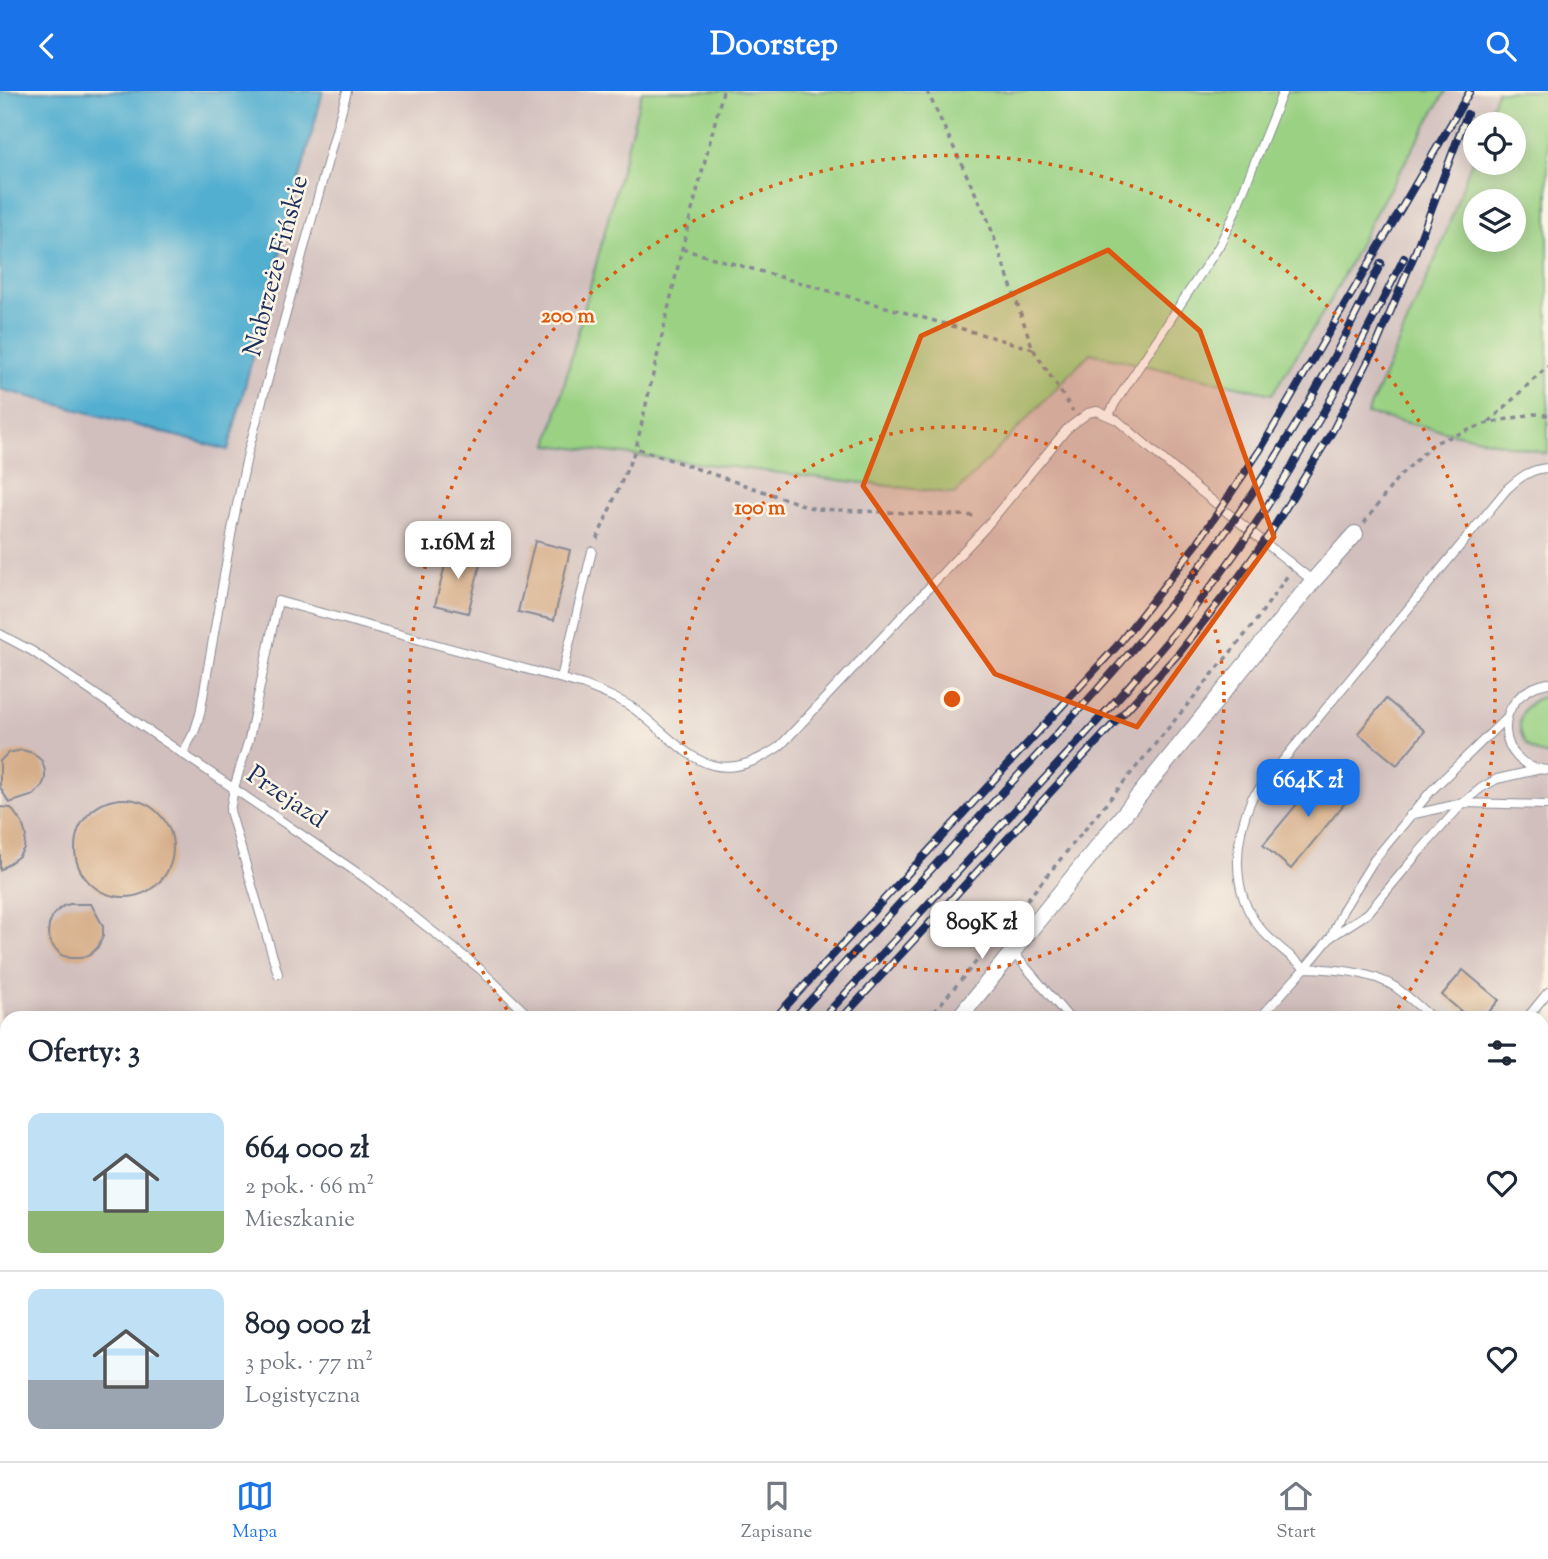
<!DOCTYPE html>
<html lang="pl">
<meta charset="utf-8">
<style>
:root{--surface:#fff;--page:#f2f2f3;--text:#1f2937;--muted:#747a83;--line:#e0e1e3;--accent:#1a73e8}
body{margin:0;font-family:"Sorts Mill Goudy",serif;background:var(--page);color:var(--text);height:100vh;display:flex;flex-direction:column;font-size:26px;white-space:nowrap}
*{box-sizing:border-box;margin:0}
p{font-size:23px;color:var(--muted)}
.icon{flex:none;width:38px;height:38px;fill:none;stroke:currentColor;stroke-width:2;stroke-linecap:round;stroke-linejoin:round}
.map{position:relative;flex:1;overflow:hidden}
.side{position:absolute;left:0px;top:920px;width:1549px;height:450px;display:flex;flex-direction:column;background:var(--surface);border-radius:21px 21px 0 0;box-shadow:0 4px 18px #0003}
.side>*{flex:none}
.buttons{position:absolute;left:1463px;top:21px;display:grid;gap:14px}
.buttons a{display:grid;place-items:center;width:63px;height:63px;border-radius:50%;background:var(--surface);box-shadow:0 4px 18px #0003;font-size:35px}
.price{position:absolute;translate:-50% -60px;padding:0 16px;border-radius:14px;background:#fff;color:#222;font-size:23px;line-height:46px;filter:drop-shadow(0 2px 4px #0008)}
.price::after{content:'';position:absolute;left:50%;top:42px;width:21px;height:16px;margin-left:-10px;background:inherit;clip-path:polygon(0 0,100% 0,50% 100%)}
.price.selected{background:var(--accent);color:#fff}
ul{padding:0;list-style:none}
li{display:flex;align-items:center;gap:21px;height:175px;padding:0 28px}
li+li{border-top:2px solid var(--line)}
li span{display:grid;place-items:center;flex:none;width:196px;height:140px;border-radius:14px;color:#555}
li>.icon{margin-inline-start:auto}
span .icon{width:84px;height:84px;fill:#fffc;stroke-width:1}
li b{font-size:30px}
h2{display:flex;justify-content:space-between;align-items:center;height:84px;padding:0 28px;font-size:30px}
header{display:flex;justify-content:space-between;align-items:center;height:91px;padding:0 28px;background:var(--accent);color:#fff;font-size:32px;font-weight:700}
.dock{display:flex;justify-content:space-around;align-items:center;height:98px;border-top:2px solid var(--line);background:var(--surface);font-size:19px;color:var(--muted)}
.dock a{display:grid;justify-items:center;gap:4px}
.dock .selected{color:var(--accent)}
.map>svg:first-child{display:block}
</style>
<header><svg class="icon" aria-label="back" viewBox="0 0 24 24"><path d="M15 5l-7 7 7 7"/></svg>Doorstep<svg class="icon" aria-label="search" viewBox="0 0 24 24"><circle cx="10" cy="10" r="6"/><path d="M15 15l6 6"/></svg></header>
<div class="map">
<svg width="1548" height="1370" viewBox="0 0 1548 1370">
<rect width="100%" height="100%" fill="#fcf5e5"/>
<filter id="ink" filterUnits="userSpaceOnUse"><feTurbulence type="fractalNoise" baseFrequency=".0143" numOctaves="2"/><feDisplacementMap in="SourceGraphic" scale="14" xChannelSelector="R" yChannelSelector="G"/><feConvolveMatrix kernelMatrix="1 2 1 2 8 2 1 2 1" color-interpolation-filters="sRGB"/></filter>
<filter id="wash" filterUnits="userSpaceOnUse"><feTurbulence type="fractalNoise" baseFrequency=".00686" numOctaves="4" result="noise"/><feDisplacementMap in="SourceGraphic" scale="28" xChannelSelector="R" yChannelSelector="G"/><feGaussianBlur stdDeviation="1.57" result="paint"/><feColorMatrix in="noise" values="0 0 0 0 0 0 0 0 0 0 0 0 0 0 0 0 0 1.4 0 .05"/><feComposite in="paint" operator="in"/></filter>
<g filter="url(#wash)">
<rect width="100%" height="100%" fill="#f6e4cb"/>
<path fill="#d1bfbd" d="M323 0H642L548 354 955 403 1090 262 1272 302 1331 209 1372 128 1446 0H1497L1485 33H1475V61L1442 153 1368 323 1548 363V1370H1381V1363H1542V928H7V1363H857L859 1370H0V298L228 358Z"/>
<path fill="#9ad183" stroke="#5a8070" stroke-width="2" fill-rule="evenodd" d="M642 0H1446L1372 128 1331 209 1272 303 1090 262 955 403 548 354Z
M1497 0H1548V363L1367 323 1442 153 1475 61V72H1514V33H1485ZM1475 110H1514V149H1475Z
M1548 605V665C1511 658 1510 610 1548 605Z"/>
<path fill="#52afd0" stroke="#366f97" stroke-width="2" d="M0 0H323L228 359 0 298Z
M1548 1163V1240L1542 1233V1171Z
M857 1363H1381V1370H859Z"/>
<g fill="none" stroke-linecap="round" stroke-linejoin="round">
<path stroke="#52afd0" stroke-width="5" d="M1542 1359 1548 1354
M1527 1370 1536 1363"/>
</g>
<g id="blocks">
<path fill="#d6ad89" d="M535 450 570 459 554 529 518 521Z
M450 455 467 460 465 466 481 470 468 522 435 514Z
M1386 608 1425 640 1397 674 1358 642Z
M22 659 33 662 42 670 45 680V688L42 695 34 704 9 712 0 696V670L8 662Z
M1326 678 1354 701 1291 778 1263 754Z
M75 757a49 49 0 1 1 98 0a49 49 0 1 1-98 0Z
M0 716 11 717 22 732 26 744 24 757 19 765 0 779Z
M70 813H91L103 835V845L98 856 90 864 81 867H70L61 864 52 854 48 843 49 834 53 824 63 815Z
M1463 879 1499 909 1483 928H1470L1442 904Z"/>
</g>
</g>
<g filter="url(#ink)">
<use href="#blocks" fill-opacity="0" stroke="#888a94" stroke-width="2"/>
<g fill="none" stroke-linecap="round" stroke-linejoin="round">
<defs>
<path id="lane" d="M1109 324 1115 312 1219 155 1232 128 1283 0
M0 543 32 560 368 789 480 878 532 928
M561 587 592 460
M1548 592C1487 604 1497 678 1548 679
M1506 627 1431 700 1374 769 1343 819 1331 846 1305 877C1290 864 1272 852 1260 837 1230 801 1234 747 1252 707L1507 398C1519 387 1530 378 1548 377
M183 662 195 639 200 623 233 433 248 361 347 0
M1410 724 1463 712 1548 714
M991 827 1013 861 1070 928
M1331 846 1368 822 1420 760 1463 712 1481 697 1497 688 1541 678
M278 883 230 720 234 697 249 648 278 510 584 594C601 601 618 607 633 617 686 657 710 704 780 655L985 437 1067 338 1088 322 1097 320 1117 329 1199 399 1313 490
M1259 928 1305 877C1333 878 1370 880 1395 896 1408 905 1421 917 1433 928
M1526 928 1548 901
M1542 1097 1548 1094
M1542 1132 1548 1128"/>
<path id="street" d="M958 928 1313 490 1355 443
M593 1370 599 1363"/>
</defs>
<use href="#lane" stroke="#888a94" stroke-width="10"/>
<use href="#street" stroke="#888a94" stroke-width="18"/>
<path stroke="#888a94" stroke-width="3.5" stroke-dasharray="5 5" stroke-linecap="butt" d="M723 0 682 158 636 357 815 418 978 425
M927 0 988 129 1033 258 1073 320
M682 158 1033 258
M1489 331 1548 275
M1364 432 1396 389 1434 352 1488 332 1533 323 1548 324
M597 448 636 357
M1008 832 1253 534 1288 484
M928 928 992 852
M563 1370 568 1363"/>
<use href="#lane" stroke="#fff" stroke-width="8"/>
<use href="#street" stroke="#fff" stroke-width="16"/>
<defs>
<path id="rail" d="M774 928 1117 555 1196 454 1260 359 1470 0
M793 928C866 849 939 770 1012 691 1091 607 1168 523 1234 429 1291 348 1339 261 1381 172
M822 928C892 852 961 777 1031 702 1098 630 1165 558 1224 478 1295 381 1350 275 1404 167
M841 928 1179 562 1238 487 1271 441 1332 341 1376 255 1413 167 1467 23
M365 1370 371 1363
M383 1370 389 1363
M413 1370 419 1363
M431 1370 438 1363"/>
</defs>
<use href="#rail" stroke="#1b2f5e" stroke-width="8"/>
<use href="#rail" stroke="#fcf5e5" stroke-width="5" stroke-dasharray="16" stroke-linecap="butt"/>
</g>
</g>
<path fill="#de5710" fill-opacity="0.2" stroke="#de5710" stroke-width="5" stroke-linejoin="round" d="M1108 159 1200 240 1274 446 1137 636 995 583 863 395 921 245Z"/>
<g fill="none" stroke="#de5710" stroke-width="3.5" stroke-dasharray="3.5 7">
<circle cx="952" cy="608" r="272"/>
<path d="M513 927A543 543 0 1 1 1391 927"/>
</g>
<g text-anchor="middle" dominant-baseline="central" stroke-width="5" stroke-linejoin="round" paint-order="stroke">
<g font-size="26" fill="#1b2f5e" stroke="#fcf5e5">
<text transform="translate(277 175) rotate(-75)">Nabrzeże Fińskie</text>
<text transform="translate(286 707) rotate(34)">Przejazd</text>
</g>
</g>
<circle cx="952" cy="608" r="10" fill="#de5710" stroke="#fcf5e5" stroke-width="3.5"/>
<g font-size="21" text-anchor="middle" font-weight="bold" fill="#de5710" stroke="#fcf5e5" stroke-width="5" stroke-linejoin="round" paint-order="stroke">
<text x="568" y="231">200 m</text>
<text x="760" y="423">100 m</text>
</g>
</svg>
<div class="buttons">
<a><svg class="icon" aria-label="locate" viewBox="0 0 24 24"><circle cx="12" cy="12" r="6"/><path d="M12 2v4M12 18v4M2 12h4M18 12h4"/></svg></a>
<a><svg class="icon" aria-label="layers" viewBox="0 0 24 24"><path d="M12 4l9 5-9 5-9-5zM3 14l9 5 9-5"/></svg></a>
</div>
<b class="price" style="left:458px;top:490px">1.16M zł</b>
<b class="price selected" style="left:1308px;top:728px">664K zł</b>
<b class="price" style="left:982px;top:870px">809K zł</b>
<section class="side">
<h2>Oferty: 3<svg class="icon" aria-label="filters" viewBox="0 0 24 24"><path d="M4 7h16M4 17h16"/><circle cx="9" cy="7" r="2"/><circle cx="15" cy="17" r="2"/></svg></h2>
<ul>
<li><span style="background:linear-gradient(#bfe0f5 70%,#8fb573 0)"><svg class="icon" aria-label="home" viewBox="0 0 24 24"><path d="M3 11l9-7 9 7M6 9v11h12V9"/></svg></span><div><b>664 000 zł</b><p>2 pok. · 66 m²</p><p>Mieszkanie</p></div><svg class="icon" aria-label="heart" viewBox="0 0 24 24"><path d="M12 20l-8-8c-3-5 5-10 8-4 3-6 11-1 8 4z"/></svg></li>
<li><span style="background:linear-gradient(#bfe0f5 65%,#9aa5b1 0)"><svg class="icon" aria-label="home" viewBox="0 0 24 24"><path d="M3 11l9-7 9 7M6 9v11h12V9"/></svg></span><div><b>809 000 zł</b><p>3 pok. · 77 m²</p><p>Logistyczna</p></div><svg class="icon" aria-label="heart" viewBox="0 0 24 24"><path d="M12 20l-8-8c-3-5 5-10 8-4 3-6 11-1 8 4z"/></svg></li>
</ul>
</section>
</div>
<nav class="dock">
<a class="selected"><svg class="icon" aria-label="map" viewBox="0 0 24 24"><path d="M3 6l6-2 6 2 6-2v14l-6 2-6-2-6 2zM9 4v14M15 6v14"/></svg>Mapa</a>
<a><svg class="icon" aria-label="saved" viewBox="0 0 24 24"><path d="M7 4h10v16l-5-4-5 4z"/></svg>Zapisane</a>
<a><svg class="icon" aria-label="home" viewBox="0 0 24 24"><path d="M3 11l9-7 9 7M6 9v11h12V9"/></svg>Start</a>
</nav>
